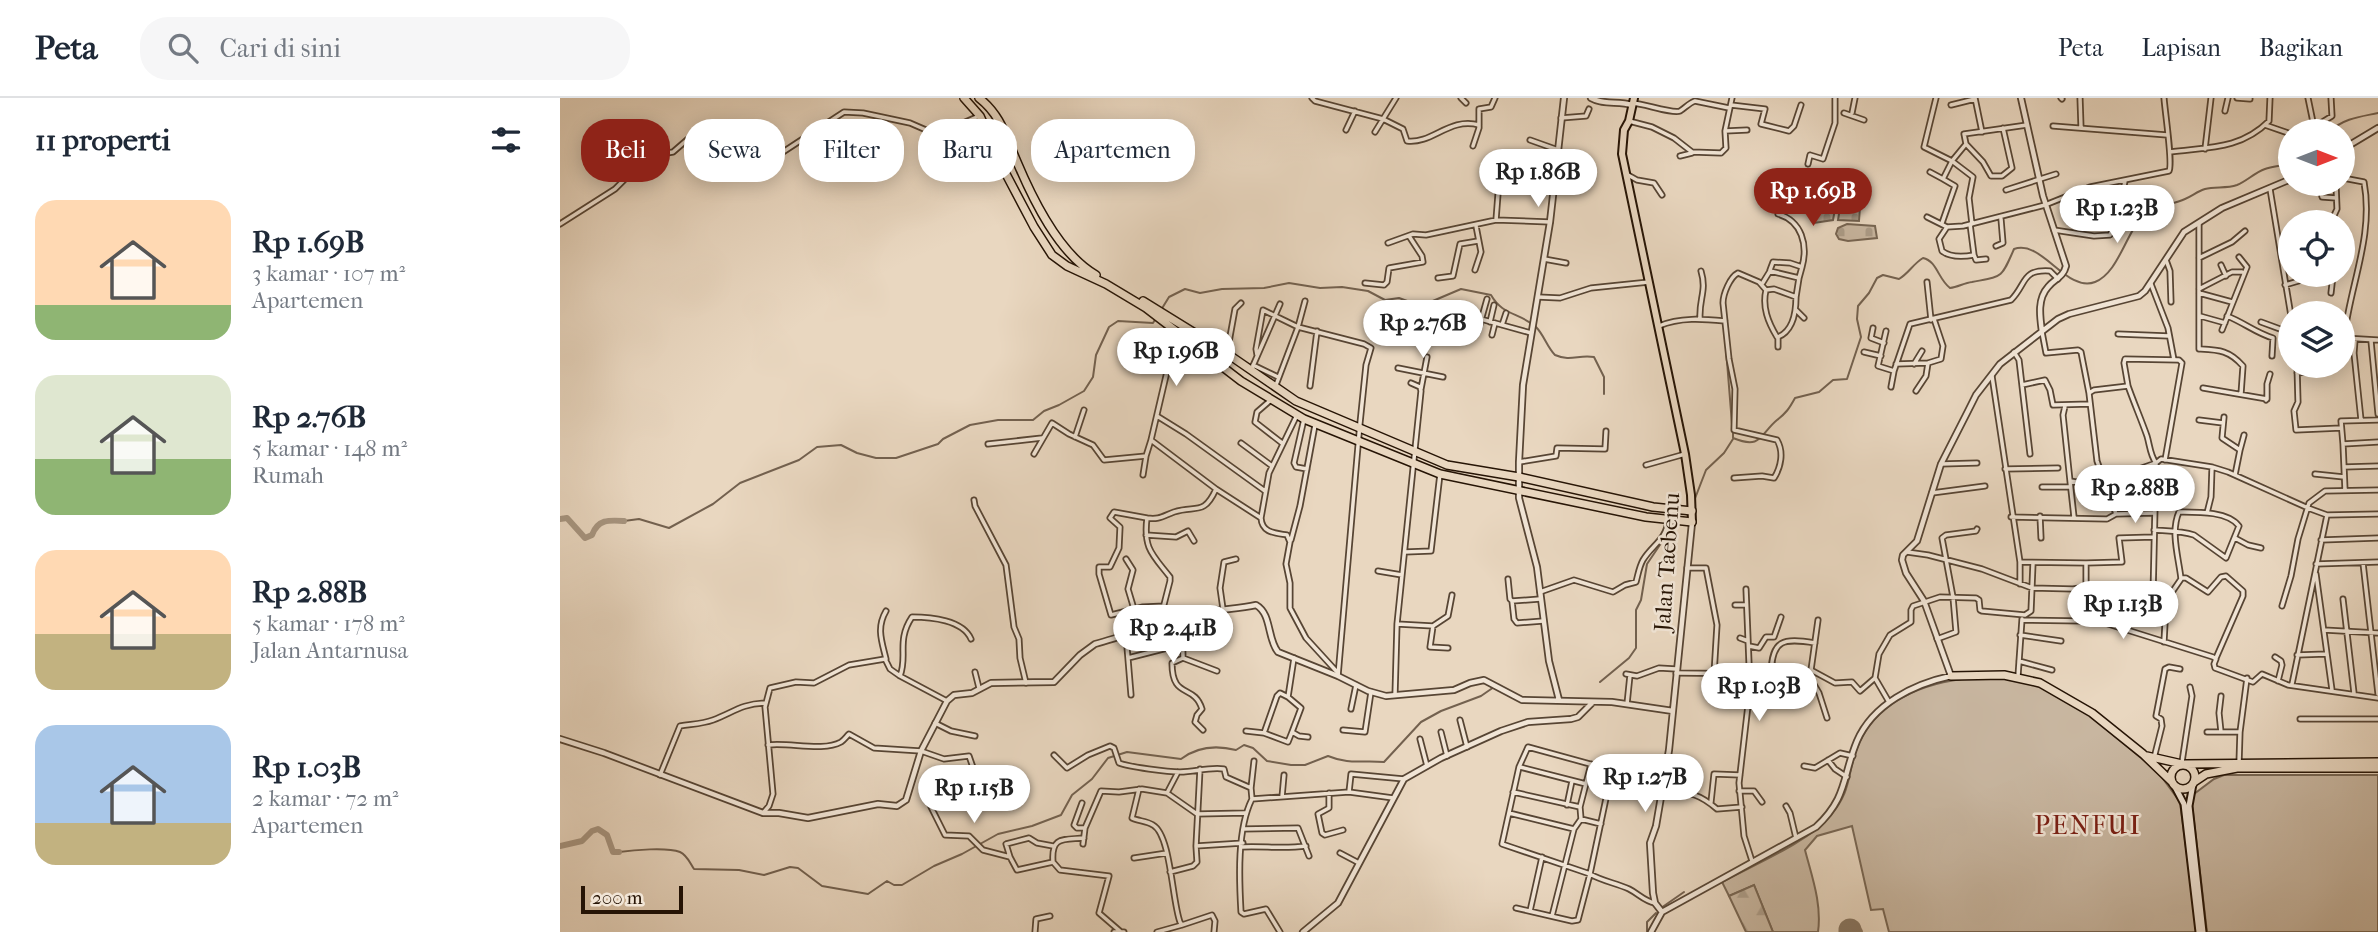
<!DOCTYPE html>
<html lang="id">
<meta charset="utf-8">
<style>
:root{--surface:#fff;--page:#f6f6f7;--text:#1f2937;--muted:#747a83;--line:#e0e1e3;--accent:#8f2418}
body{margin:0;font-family:"IM FELL French Canon",serif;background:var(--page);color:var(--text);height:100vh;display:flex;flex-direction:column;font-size:26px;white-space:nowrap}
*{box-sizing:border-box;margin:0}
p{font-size:23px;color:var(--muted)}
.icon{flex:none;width:38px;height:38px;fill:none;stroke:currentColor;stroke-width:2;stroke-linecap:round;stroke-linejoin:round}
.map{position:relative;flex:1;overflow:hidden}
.details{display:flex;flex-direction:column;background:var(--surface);width:560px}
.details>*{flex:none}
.top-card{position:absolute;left:21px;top:21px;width:665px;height:63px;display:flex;gap:14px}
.needle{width:46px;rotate:90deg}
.buttons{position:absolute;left:1718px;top:21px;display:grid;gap:14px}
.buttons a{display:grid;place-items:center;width:77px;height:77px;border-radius:50%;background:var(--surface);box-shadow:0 4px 18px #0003;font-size:35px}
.scale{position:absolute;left:21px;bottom:18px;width:102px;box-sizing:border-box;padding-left:7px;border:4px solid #261405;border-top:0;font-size:19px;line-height:24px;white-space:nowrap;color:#261405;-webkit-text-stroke:5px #f1e5d6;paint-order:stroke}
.price{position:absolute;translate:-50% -60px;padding:0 16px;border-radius:24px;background:#fff;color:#222;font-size:23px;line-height:46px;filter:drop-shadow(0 2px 4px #0008)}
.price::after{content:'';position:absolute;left:50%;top:42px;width:21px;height:16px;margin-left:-10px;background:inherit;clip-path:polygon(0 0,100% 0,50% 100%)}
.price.active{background:var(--accent);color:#fff}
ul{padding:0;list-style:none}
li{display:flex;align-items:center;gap:21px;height:175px;padding:0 35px}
li span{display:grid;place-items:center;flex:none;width:196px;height:140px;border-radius:21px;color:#555}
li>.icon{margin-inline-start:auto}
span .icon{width:84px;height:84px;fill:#fffc;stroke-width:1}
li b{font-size:30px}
h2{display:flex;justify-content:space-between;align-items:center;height:84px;padding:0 35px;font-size:30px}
.pill{padding:0 24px;border-radius:28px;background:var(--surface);box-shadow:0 4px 18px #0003;font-size:24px;line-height:63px}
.pill.active{background:var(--accent);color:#fff}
header{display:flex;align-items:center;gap:42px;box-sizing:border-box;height:98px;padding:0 35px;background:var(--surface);border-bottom:2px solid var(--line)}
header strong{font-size:33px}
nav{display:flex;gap:38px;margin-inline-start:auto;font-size:24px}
.search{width:490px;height:63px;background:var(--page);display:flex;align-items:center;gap:18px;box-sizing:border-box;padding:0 24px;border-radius:28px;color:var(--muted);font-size:26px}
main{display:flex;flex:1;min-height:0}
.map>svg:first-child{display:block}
</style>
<header>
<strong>Peta</strong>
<div class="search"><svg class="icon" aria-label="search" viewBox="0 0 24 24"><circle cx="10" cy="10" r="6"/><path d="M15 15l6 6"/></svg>Cari di sini</div>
<nav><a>Peta</a><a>Lapisan</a><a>Bagikan</a></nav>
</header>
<main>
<section class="details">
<h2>11 properti<svg class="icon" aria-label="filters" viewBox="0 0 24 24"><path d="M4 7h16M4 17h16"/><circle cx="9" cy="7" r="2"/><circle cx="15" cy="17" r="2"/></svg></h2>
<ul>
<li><span style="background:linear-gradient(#ffd9b3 75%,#8fb573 0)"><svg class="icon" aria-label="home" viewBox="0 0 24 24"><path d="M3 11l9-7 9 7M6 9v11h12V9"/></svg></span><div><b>Rp 1.69B</b><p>3 kamar · 107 m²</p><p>Apartemen</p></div></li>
<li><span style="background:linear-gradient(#dfe7d0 60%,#8fb573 0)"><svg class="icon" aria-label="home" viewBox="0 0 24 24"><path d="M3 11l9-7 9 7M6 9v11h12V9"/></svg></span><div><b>Rp 2.76B</b><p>5 kamar · 148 m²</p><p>Rumah</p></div></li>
<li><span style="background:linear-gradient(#ffd9b3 60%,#c2b280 0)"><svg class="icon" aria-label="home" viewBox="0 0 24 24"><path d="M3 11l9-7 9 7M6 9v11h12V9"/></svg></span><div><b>Rp 2.88B</b><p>5 kamar · 178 m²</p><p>Jalan Antarnusa</p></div></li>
<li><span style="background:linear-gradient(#a9c7e8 70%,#c2b280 0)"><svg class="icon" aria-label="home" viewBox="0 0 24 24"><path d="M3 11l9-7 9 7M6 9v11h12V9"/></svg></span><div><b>Rp 1.03B</b><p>2 kamar · 72 m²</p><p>Apartemen</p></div></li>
</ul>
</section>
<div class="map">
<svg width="1818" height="834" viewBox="0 0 1818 834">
<defs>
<pattern id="forest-firs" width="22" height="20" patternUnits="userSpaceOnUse" patternTransform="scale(1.75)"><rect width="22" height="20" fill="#c8b6a0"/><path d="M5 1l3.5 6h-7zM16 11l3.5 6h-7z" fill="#ac9c88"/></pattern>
<pattern id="cemetery-stones" width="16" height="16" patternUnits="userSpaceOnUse" patternTransform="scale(1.75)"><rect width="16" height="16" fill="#c8b6a0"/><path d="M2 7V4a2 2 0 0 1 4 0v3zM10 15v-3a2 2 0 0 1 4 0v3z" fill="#ac9c88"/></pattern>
</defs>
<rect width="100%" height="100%" fill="#e9d7c0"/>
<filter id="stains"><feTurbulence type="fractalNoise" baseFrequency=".00286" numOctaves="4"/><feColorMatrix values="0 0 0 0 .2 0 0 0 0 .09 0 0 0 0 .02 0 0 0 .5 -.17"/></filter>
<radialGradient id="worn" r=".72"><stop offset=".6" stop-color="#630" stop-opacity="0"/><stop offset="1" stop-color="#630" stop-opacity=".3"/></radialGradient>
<path fill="#c8b6a0" stroke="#776552" stroke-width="2" d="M1412 580 1448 581 1481 588 1527 615 1598 674 1620 704 1637 834H1329L1323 811 1311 812 1292 728 1257 738 1245 752C1252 779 1262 806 1258 834H1213L1194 787 1169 798 1162 784C1193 767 1249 744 1271 717 1291 693 1287 679 1296 653 1314 603 1364 584 1412 580Z
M1664 677H1818V834H1647L1632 706 1634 696 1654 681Z"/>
<path fill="url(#forest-firs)" stroke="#776552" stroke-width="2" d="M1194 787 1213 834H1186L1169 798Z"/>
<path fill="url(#cemetery-stones)" stroke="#776552" stroke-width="2" d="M1263 74 1283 86 1278 95 1273 122 1254 125 1251 122 1260 76Z
M1289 92 1301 95 1299 123 1278 122 1282 97Z
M1287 126 1315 128 1317 140 1288 143 1279 141 1276 136 1278 130Z"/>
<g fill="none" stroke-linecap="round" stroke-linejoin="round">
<path stroke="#73614f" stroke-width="2" d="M1770 33C1785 20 1799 19 1818 15
M601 212 609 199 625 191 640 195 662 191 704 190 729 185 760 190 782 189 808 193 825 202 839 200 861 208 901 191 931 197C943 218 959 214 976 229 984 237 987 249 995 257 1011 264 1019 256 1034 259L1044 279V296
M1166 251 1172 326
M1173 331V340C1202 352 1200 336 1217 322 1226 315 1229 311 1235 300L1259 294 1273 282 1287 281 1301 239 1297 221 1298 208 1309 195 1317 180 1323 177 1339 181C1349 175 1353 166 1363 160 1377 163 1378 181 1390 190 1398 189 1404 185 1412 184 1443 178 1441 181 1454 151 1482 141 1506 195 1535 184 1560 174 1566 131 1586 116 1599 107 1611 107 1625 101 1632 98 1638 93 1645 91 1655 88 1666 91 1677 87 1687 83 1694 75 1705 71 1713 68 1722 68 1731 65
M1134 403 1146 372 1164 355 1173 341
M64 423 79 421 109 430 153 406 180 385 239 362 257 349 281 347 297 355 316 360H336L378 346 383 341 410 327 438 322H473L484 313 499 307 524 293 533 279 536 257 549 229 558 223 593 225 596 220
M1040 584 1069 560 1076 550V512L1081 502 1087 466 1110 432
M59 754C73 752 107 749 120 754 127 757 130 765 134 771L179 772 204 777 230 769 238 770 262 788 308 796 327 783 334 787H342L374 768 402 756 438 736 472 728 501 717 512 697 532 681 548 660 567 654 621 661C638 648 656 647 676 652L684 647 693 650 707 663 731 667H745L768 658C790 667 800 662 824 664L861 624 881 613 921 598 934 589
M1101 810 1124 794
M1087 834V824L1096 815"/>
<path stroke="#a79580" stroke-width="6" d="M0 421 7 420 25 440 32 437C38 421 49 422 64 423
M0 748 22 743 32 733 38 731 47 737 53 754H59"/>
<path stroke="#887662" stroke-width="10" d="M1293 834H1298"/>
<path stroke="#887662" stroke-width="23" d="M1290 832V834"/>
<defs>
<path id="minor" d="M752 0 755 3 823 21 815 34
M836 0 823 21 843 31 847 43C873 46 889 19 919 27
M901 0 906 5
M1376 0 1364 49 1392 63 1406 46 1404 36 1467 27
M1415 0 1422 34
M1501 0 1502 1
M1520 0 1521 29
M1677 0 1690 1
M1748 0 1754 29
M1073 5C1085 6 1113 16 1120 13 1125 10 1129 5 1135 3L1169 10
M1171 7 1205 11 1201 26 1229 33 1234 28 1241 7
M1391 7 1415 1
M1665 13 1668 0
M1284 15 1304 22
M1292 15 1295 0
M1001 20 1026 18 1029 11
M1069 23 1092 29 1114 40 1132 54 1161 55 1166 50 1165 33 1172 0
M1705 27 1731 36
M1493 28 1607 37
M786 32 795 13
M1165 33 1187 32
M1748 33 1772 18 1771 0
M970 42 998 52
M1406 46 1423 64 1431 78H1442L1452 70 1443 30
M913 48 919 30V11L931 9 935 0
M1645 51 1651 0
M1610 54C1647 49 1680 52 1709 23L1710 0
M1120 58 1132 55
M1248 66 1250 57 1263 61 1275 25V0
M1370 74 1383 81
M1068 77 1077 82 1094 85 1102 97
M1783 80 1804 84C1814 138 1790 187 1784 240L1818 242
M1760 86 1762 99 1776 100
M1710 91 1731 218
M1446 92 1496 76
M1218 116C1242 123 1248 147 1242 169
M1367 119 1387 129 1403 128 1485 107 1530 89 1609 73C1613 66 1605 14 1604 0
M936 122 939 83 944 66
M1527 123 1530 89
M1771 124 1777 111 1776 86
M1382 125 1395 88 1383 81 1392 63 1413 79 1409 100 1412 126
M0 126 55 91 75 71H92L101 56 113 54 128 41 147 33 162 30 171 32 197 71 284 14 303 15 350 25 373 35 385 33 419 18
M1639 126V251C1659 252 1669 252 1683 268L1681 296
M1387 129 1379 141 1382 153C1391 160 1403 159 1414 157L1410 126
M1494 132 1534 138 1550 137 1558 118 1565 83
M828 145 853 136 866 137 936 122 990 124
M1436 148 1443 145 1441 121
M1414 157 1416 162 1426 161
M1639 160 1672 144 1685 133
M984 161 1006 165
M1606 162 1610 173 1611 204
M1661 167 1666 178
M915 172 921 154 916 128
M1210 172 1213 164 1230 165 1242 169 1239 180
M878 180 893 178 900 146 918 143
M1367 184 1371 222
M805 185 824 187 827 184 829 170 863 164 862 158 849 138
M1591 186 1608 230 1614 262
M1725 187 1759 177
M1639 191 1672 174H1682
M1206 192C1202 209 1208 224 1217 239
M1639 195 1672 204
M1771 195 1773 177
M978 199 1000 200 1031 190 1089 184
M1236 212 1244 220
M1640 218 1665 225
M1667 218C1683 224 1696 235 1713 240L1712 258
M917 220 971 235
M1140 220C1139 200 1147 193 1141 173
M930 224 934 207
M1701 224 1731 235
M942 227 946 215
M1099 228C1120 219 1143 221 1165 223
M1313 230 1311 240 1324 245
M1662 232 1687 169 1679 159
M918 233 927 201
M1326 233 1318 268 1334 273
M1482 234 1486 255 1518 252 1521 254 1529 295
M1558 236 1609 238
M932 237 935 225
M1795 242 1794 255 1801 322
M1811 243 1818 316
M1218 249V239C1233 233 1236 214 1236 199
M1304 254 1321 258
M1454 254 1459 262 1470 356
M667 255 675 211 681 205
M697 257 696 251 703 212 738 229 804 246 811 250 806 267 800 325 778 578
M1336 266 1368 265 1381 261 1383 248 1374 221
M1354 266 1362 253
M693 267 718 279
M1737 268 1738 304 1734 313 1736 332 1781 330
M692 270 720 206
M838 270 883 279
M1737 275 1767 272
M1432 278 1460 464V486
M716 287 738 229 745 203
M1462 287 1485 282 1490 292 1493 307 1530 306
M750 288 757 233
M1331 289 1334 273 1350 226 1451 202C1467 186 1461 171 1490 173L1498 181
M1643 290 1707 301 1706 302
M861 291 867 259
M1356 293 1366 278 1368 265
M712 301 697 314 695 324 722 345
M1707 301V286L1710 276
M1505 308 1503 317 1510 383
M597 318 626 336 705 393
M1664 319 1662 340 1680 352 1675 377
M744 321 734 365 736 369 747 371
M1639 322 1663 325
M515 339 524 312
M591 342 616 235
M681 345 712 368
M428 346 482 340
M1783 346 1781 323 1818 322
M1680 352 1684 337
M474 356 492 325 509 336 533 347 544 362 586 358 591 342 656 391 701 420C702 435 715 435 727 437L730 444 726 466 730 485V510L746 540 778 575
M959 364 996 358 997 350 1045 351 1046 333
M1381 366 1417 365
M1086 367 1125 356
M1784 369 1818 368
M1445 371 1498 370
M1755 376 1784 379
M583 377 586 358
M1174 380 1202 378 1214 380C1221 369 1224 354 1217 342L1174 332 1175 291 1169 261 1163 205C1163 196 1170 179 1178 175L1199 184 1206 192 1214 191 1236 199 1239 180 1210 173 1202 186
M1482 389H1510
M1785 392 1783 346 1818 344
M1372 395 1425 388
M414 402 415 408 446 467 454 529 459 541 460 560 466 585
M1647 415 1651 399 1652 369
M1556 416 1537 363 1529 295 1534 292 1568 288 1564 265 1565 261 1619 262 1622 265 1605 362
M1480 418 1481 440
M1451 419 1547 421 1556 416 1593 415
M1514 419 1510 383 1542 388 1559 378 1596 365C1590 357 1590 348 1587 338 1581 321 1574 305 1568 288
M587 420C599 422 603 418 614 414 636 407 644 418 656 391
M701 420 709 375 737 317
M1594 432C1607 433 1622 433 1634 437L1666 460 1679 428C1668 413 1637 414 1619 414 1610 434 1619 461 1621 481L1608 500 1593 498 1596 365 1601 361 1652 369 1668 374 1748 410 1767 417 1818 416
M586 437 616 439 628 433 634 443
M1675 440 1688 447 1701 450
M731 442 740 408 755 327
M1761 442 1818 440
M845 454 871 453 880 376
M1347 454 1368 457 1422 471 1472 490 1513 491 1526 489V465L1460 464
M566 461 573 472 568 491 574 511
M1526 465 1562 464 1559 440 1593 439
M1803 465 1818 596
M1756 466 1818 464
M1127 470H1146L1157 527 1154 576
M818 473 842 477
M1756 476 1772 592
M1621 480H1626L1648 494 1661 479 1666 478 1683 493V498L1656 560
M948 481 950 501 952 503
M1186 491 1190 590 1179 685 1184 738 1192 763
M980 494 1014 482 1053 494 1065 487 1076 484C1078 477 1079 469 1083 462 1092 447 1107 441 1108 422
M1593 498 1526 489 1525 513 1529 520 1653 559 1656 561 1654 566 1655 570 1693 584 1702 576 1728 587 1818 600
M980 501 952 503 954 521 957 525 983 523
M1783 501 1794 595
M1175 507H1186
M1722 508 1731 478 1738 441 1749 405 1765 393 1818 392
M663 511 660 490 664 464 676 461
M326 513C316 530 322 544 326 561
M622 522 623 560 657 573
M1258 522 1251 572 1275 585 1292 584 1300 593 1315 580
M1462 522 1523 523 1527 518
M599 526 610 483V479C593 457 583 451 587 420L554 414 550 420 560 429 559 450 550 469H539V476L551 517 583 509 604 508
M837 526 873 528 870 549 888 550
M873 528 888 518 892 497
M1764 532 1818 535
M566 537 571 597
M1460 537 1501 543
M1180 540 1188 543
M1377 541 1396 534 1393 499 1382 440 1386 437 1416 433 1417 431
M1604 544 1605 525
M1189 548 1199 550 1206 539H1214L1221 519
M1737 557 1766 556
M1715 559 1721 563 1722 567 1718 583
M568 560 623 546
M623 560 612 565C612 602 634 585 642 611L637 617 635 624 643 632
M734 560 728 599 720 595 717 598 704 635 728 644 732 634 739 638 748 639
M1459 563 1492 572
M1212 565 1221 585
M1246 573 1259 595 1267 620
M415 574 419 590
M1116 575 1211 576C1212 541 1223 540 1255 545
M1066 576 1077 578 1099 570 1116 571
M340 578C348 558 336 543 352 519 371 519 403 522 411 541
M1458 578 1462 521
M1732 586 1767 417
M1190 590 1225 585 1240 574 1251 572
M835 597 837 526 861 293 860 289 851 285
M728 599 741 610 732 634
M1329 604 1315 580 1319 556 1330 537 1351 524V512L1353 508 1380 499 1416 500 1419 502 1420 512 1422 513 1465 517 1471 513 1473 465
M1067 606 1070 577
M791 611 796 587
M1740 621H1818
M900 622 907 649
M375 625 391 633 415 638
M783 632 805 634 811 594
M686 633 704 635
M881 634 887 658
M1647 634H1661L1659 615 1661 598
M1661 634H1680
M860 641 867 668
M208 647C229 644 263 654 281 644 284 642 286 639 289 636L314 650 361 653 384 661 409 658 416 678
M968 649 1052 672 1030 776 942 746 959 669Z
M494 657 507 670 528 657 550 648 554 650 559 665C569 669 608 674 620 674 635 674 648 669 664 671L666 679 691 690 692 701
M1594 660 1602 628 1601 621 1596 618 1605 571 1609 569 1620 571
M1268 662 1275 671 1287 679
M1622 664 1632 598 1630 589
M1679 665 1680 634 1687 580
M1031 666 1020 709 1021 721 1041 726
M1244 668 1255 670 1280 655 1293 658
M960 669 1026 686
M618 674 607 695 637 716 685 715
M100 677 120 628C132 626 142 626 153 622 174 614 181 606 205 605
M691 690 694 663
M579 691 572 720C578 723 587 723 593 727 611 737 612 803 620 824L622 827 652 817 655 823 654 834
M1102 692C1129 695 1137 694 1157 711L1182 709
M1179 693H1194L1202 704
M789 694 791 676 844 681
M953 694 1020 709
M769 695V710L758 716 762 735 765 737 783 732
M722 699 724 677
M1151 704 1154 676 1180 677
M522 705 514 727 517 730H525
M1007 707 1012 683
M1226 708 1230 715 1236 740
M371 709 385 737 409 738 423 752 450 759
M203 715 209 708 213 696 205 609 210 590 236 584 254 585 289 567 325 561 330 571 340 578 387 603
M949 715 1014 731 1021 721
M683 731 738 730 749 758
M524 740C503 742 491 738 493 764L500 772 549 778 539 815 561 834
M523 746 525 730 541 693 559 694 582 691 607 695
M636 748 683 745
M682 749C704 748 724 751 746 748
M780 755 799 765
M574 760 607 755
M493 764 457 772 450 759 446 746 469 740 477 745 493 748
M610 774 633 768 637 764 636 748 640 671
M956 810 1012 823 1018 822 1030 776C1042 783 1056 785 1069 791 1079 796 1084 803 1095 805
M970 813 982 759
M992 818 1014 731
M475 834 476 821 490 818
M554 834H564
M597 834 622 827
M720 834 706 811 684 816 681 814C679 780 677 731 692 701L789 694 833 700"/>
<path id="tertiary" d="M1031 0C1043 7 1058 3 1072 7
M1461 0 1483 98 1506 168C1503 180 1495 180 1488 189 1477 201 1480 219 1482 234
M1783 51 1818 30
M999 602 989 563 977 469 959 400V364L963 287 990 124 1004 0
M0 641 44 655 203 715H219L248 720 318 706 337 708 346 702 361 653 387 603 394 597 412 595 431 585 494 584 520 557 535 546C570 536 606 525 642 515 660 511 678 511 696 507 712 516 707 541 718 554L778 578 808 593 826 598 894 592 910 585 924 582 962 602 1052 604 1113 613
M1102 814 1095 805 1093 795 1090 745 1096 728 1109 652 1132 425
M743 834 778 805 844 681 881 660 941 633 968 624 1011 621 1018 619 1032 605
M1091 834 1102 814 1256 729C1288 699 1282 679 1297 643 1313 606 1354 586 1391 578L1364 503 1346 475 1342 462 1343 457 1357 443 1381 366 1408 313 1416 297 1440 266 1498 221 1509 216 1579 198 1585 193 1624 134 1662 110 1731 81"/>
<path id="secondary" d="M1633 686 1629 708 1643 834
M1614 687 1624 706 1639 834"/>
<path id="primary" d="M1074 0 1069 23 1064 32 1062 56 1125 356 1131 397 1132 424"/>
<path id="trunk" d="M404 0 420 18 446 76 474 129 492 157 507 168 546 186 586 210 681 283 744 321 880 376 1086 419 1132 424
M419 0C441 17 446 39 457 64 473 102 499 156 536 177
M583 203 659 250 736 303 887 367 959 379 1093 409 1132 413
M1391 578 1444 577 1480 585 1532 615 1583 656 1612 684
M1587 658 1622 666
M1625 666 1818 664
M1611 679a12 12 0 1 1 24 0a12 12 0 1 1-24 0Z
M1634 684 1646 676 1677 670H1818"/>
</defs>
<use href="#minor" stroke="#574534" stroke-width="7"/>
<use href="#tertiary" stroke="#574534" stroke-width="8"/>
<use href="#secondary" stroke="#261405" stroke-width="9"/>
<use href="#primary" stroke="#261405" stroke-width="10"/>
<use href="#trunk" stroke="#261405" stroke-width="10"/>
<use href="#minor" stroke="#f1e5d6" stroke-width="3.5"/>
<use href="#tertiary" stroke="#f1e5d6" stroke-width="4.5"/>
<use href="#secondary" stroke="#f1e5d6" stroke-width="5"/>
<use href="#primary" stroke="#e9d7c0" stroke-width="6"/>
<use href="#trunk" stroke="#e9d7c0" stroke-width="7"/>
</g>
<g text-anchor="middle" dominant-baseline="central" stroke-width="5" stroke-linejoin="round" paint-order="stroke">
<g font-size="23" fill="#261405" stroke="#f1e5d6">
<text transform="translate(1107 464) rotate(-86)">Jalan Taebenu</text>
</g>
<g font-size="26" letter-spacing="2" fill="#7a1f14" stroke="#f1e5d6">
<text x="1528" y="727">PENFUI</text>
</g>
</g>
<rect width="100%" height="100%" filter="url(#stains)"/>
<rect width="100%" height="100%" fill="url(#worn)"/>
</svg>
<div class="buttons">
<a><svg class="needle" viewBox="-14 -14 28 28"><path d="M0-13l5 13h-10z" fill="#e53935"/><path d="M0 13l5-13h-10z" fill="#747a83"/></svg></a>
<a><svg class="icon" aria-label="locate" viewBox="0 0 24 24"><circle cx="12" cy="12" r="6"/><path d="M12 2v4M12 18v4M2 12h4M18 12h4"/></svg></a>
<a><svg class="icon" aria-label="layers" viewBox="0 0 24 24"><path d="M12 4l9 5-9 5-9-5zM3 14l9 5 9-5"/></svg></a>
</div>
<div class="scale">200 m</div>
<b class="price" style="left:978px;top:111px">Rp 1.86B</b>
<b class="price active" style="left:1253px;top:130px">Rp 1.69B</b>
<b class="price" style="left:1557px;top:147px">Rp 1.23B</b>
<b class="price" style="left:863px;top:262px">Rp 2.76B</b>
<b class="price" style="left:616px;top:290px">Rp 1.96B</b>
<b class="price" style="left:1575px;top:427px">Rp 2.88B</b>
<b class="price" style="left:1563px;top:543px">Rp 1.13B</b>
<b class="price" style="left:613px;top:567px">Rp 2.41B</b>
<b class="price" style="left:1199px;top:625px">Rp 1.03B</b>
<b class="price" style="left:1085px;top:716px">Rp 1.27B</b>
<b class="price" style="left:414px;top:727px">Rp 1.15B</b>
<div class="top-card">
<a class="pill active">Beli</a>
<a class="pill">Sewa</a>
<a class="pill">Filter</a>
<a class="pill">Baru</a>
<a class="pill">Apartemen</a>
</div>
</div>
</main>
